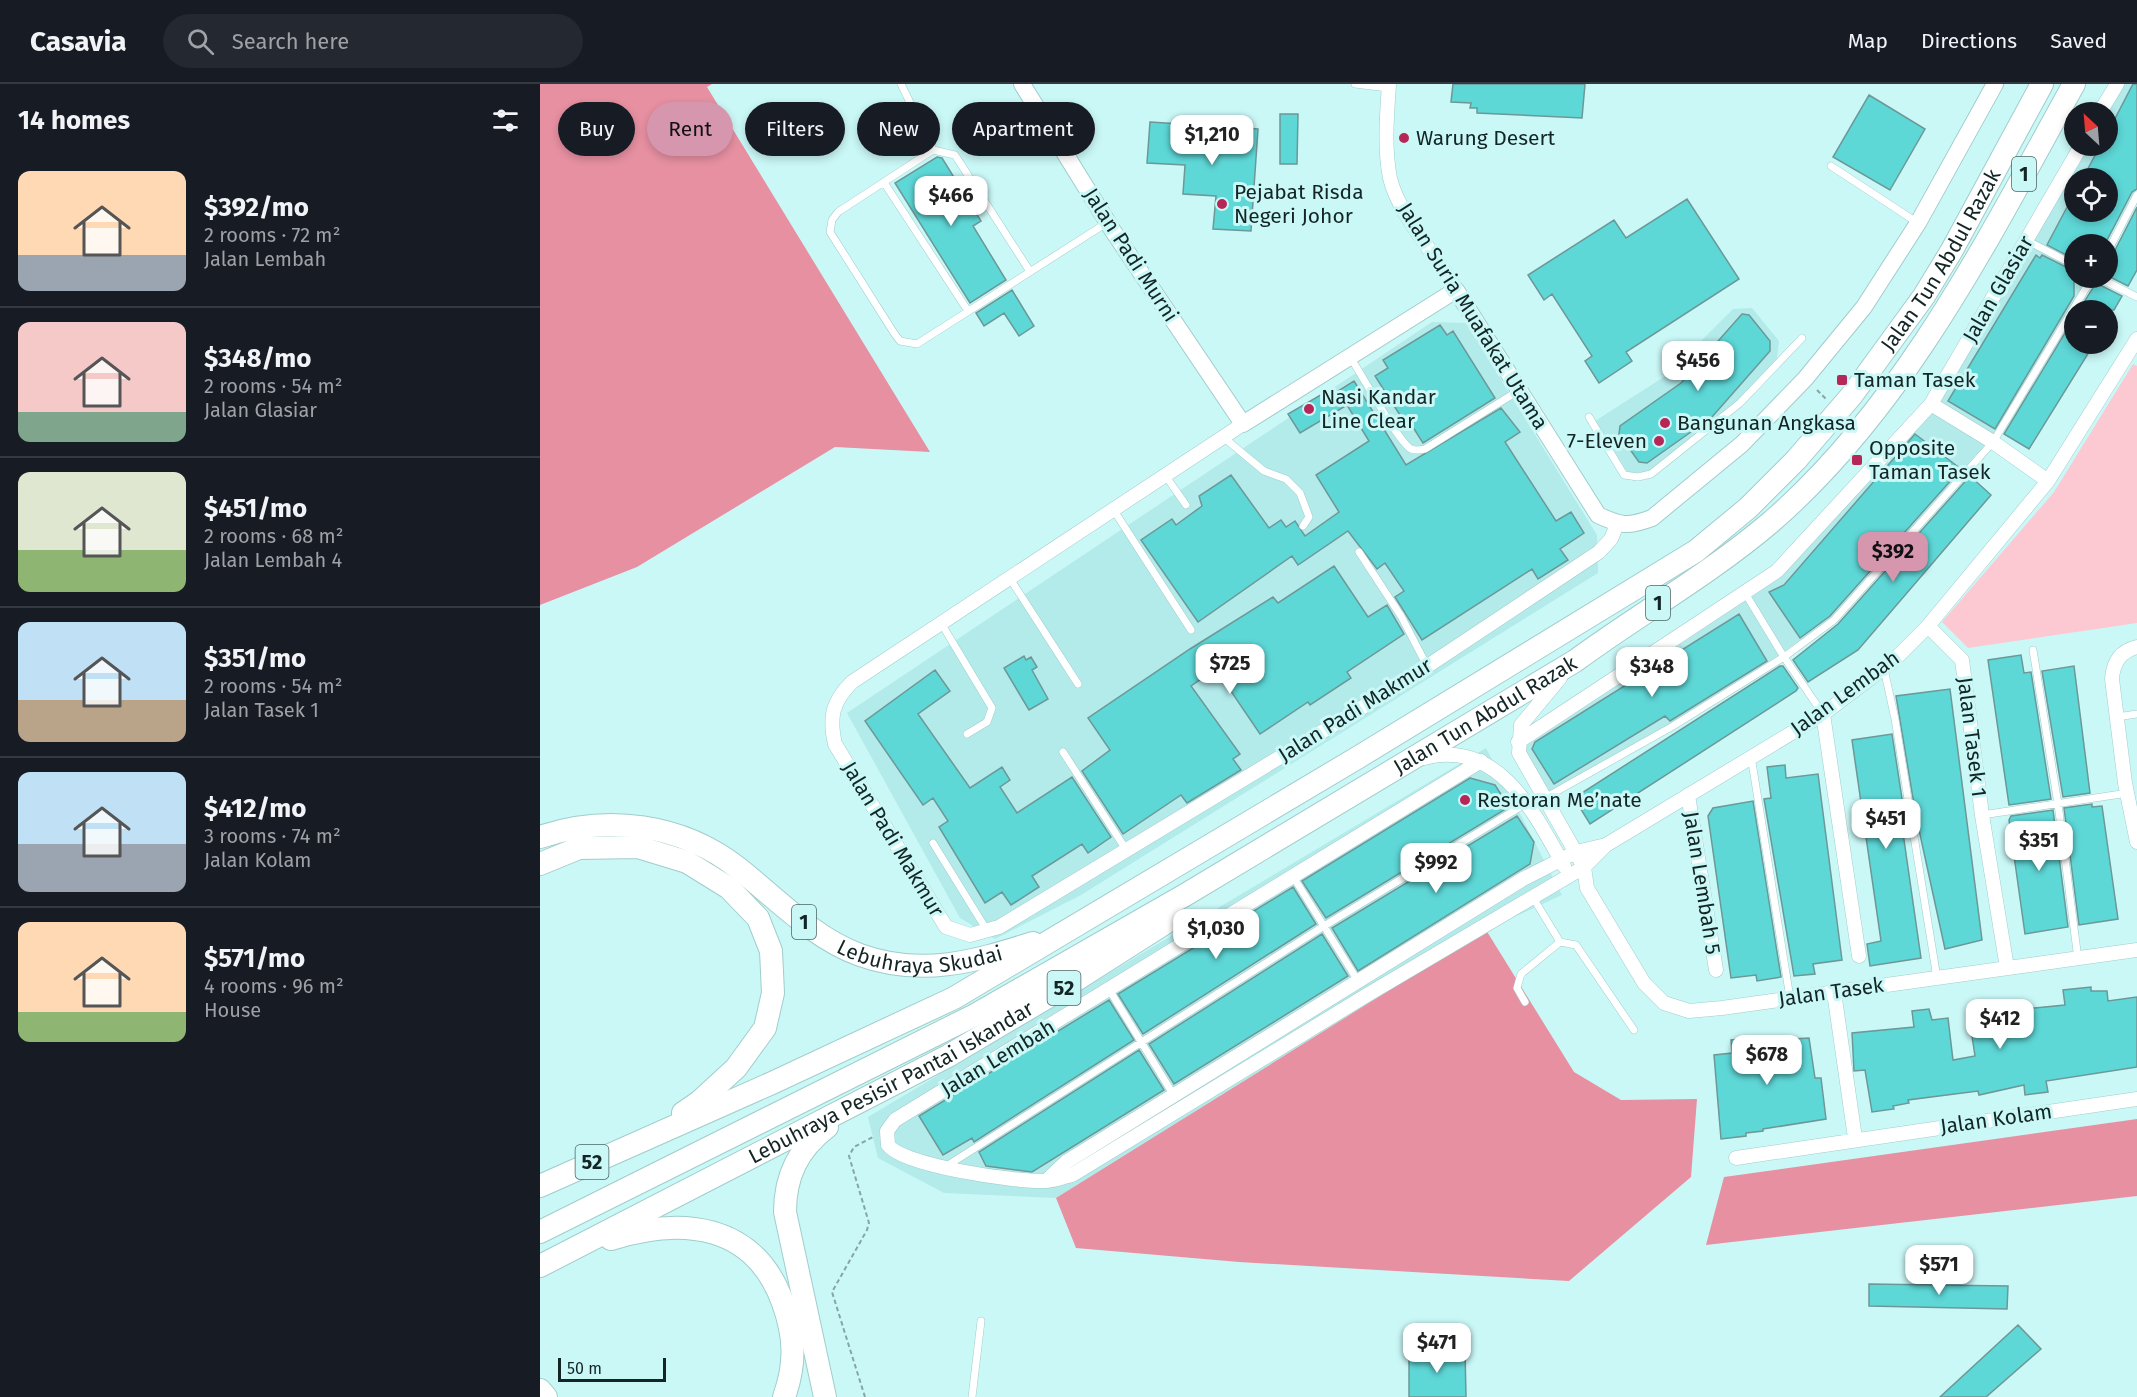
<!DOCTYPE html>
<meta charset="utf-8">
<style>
:root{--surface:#171b24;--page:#242831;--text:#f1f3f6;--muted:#9ea1a6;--line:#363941;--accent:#d697ae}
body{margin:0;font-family:"Fira Sans",sans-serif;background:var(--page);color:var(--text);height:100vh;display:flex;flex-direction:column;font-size:22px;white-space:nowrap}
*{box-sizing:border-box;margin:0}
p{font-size:20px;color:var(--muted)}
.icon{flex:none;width:33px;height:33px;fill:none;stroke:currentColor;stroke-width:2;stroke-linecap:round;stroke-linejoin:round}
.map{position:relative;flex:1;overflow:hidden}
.side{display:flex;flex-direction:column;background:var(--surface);width:540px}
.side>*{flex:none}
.hud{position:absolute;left:18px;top:18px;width:570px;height:54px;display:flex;gap:12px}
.needle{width:39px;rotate:334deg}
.controls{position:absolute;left:1524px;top:18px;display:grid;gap:12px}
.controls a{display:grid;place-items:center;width:54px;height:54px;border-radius:50%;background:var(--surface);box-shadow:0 3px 9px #0003;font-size:30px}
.scale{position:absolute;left:18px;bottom:15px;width:108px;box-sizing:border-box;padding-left:6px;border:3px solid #132525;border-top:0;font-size:16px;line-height:21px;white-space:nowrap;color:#132525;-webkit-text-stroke:4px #caf8f7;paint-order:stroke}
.price{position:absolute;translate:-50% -51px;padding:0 14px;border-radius:12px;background:#fff;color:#222;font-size:20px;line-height:39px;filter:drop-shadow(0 2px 3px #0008)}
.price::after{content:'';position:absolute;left:50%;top:36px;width:18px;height:14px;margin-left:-9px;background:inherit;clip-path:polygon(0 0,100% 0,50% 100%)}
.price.current{background:var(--accent);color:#111}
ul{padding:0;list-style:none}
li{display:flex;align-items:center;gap:18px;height:150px;padding:0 18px}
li+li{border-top:2px solid var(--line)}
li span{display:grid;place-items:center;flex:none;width:168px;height:120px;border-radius:12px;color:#555}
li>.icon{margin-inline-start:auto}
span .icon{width:72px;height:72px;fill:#fffc;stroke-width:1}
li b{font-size:26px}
h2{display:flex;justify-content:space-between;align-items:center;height:72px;padding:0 18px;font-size:26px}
.chip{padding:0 21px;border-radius:27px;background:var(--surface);box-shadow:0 3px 9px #0003;font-size:21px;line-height:54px}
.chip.current{background:var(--accent);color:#111}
header{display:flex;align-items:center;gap:36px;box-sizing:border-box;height:84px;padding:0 30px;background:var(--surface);border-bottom:2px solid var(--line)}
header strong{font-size:28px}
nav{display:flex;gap:33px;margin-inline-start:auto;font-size:21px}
.search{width:420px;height:54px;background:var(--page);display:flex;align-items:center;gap:15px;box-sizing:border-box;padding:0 21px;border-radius:33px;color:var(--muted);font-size:22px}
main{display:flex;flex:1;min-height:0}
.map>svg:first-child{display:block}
</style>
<header>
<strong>Casavia</strong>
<div class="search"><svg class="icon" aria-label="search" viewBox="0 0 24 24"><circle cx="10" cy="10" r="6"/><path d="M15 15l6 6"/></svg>Search here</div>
<nav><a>Map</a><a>Directions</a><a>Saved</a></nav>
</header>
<main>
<section class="side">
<h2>14 homes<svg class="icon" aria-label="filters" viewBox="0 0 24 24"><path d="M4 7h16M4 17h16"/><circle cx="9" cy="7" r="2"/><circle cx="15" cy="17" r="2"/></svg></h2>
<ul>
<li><span style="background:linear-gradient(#ffd9b3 70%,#9aa5b1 0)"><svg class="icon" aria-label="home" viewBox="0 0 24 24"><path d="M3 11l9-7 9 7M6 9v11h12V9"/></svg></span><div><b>$392/mo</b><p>2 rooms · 72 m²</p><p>Jalan Lembah</p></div></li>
<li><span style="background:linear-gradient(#f6c9c9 75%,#7fa58c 0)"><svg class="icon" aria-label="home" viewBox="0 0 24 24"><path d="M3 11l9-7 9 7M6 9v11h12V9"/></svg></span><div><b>$348/mo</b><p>2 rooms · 54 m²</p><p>Jalan Glasiar</p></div></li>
<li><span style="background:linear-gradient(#dfe7d0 65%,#8fb573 0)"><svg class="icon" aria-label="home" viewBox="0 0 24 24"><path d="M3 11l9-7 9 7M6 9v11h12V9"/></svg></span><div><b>$451/mo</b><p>2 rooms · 68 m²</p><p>Jalan Lembah 4</p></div></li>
<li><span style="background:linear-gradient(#bfe0f5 65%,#b9a48a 0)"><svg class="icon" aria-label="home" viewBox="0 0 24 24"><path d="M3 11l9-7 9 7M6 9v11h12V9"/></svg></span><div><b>$351/mo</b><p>2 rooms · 54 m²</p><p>Jalan Tasek 1</p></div></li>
<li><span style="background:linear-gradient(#bfe0f5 60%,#9aa5b1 0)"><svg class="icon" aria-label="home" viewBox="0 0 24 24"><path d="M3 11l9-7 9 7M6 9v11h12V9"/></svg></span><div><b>$412/mo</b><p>3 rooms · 74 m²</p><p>Jalan Kolam</p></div></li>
<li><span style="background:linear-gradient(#ffd9b3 75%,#8fb573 0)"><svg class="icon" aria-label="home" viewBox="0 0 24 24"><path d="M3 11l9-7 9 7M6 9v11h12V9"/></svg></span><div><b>$571/mo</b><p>4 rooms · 96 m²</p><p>House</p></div></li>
</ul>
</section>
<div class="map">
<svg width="1597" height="1313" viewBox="0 0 1597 1313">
<rect width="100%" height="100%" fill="#caf8f7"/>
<path fill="#b3eaea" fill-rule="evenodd" d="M1582 0H1597V103L1566 160H1534V194H1549L1452 353 1291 533 1238 572 1129 641 1006 710 984 669V661L1213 510 1399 319 1547 62H1568V28ZM1534 94H1568V128H1534Z
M1212 224 1239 257 1237 274 1196 319 1114 383 1107 388 1088 389 1055 337 1127 291 1193 225Z
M892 238 926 239 1057 451 1058 489 541 811 455 855 420 834 307 629Z
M946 664 1022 811 946 846 516 1114 404 1109 338 1074 328 1033Z"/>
<path fill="#fcc9d2" d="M1593 280 1597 282V539L1428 564 1402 538 1514 408Z"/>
<path fill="#e790a2" d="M0 0H172L167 3 390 368 295 363 97 483 0 521Z
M946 846 1034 988 1081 1016 1157 1015 1151 1093 1029 1197 699 1178 536 1164 516 1114Z
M1597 1035V1112L1166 1161 1184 1093Z"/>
<path fill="#5ed7d7" stroke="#6c9897" stroke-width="1.5" d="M913 0H1045L1042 34 937 29V24H930L931 19 911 18Z
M1593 0H1597V105L1592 108 1565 160H1534V175L1507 161 1534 110V128H1568V94H1543L1560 62H1568V48Z
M1329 11 1385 45 1350 106 1293 73Z
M740 30H758L757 80H740Z
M610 38 718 45 711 147 673 145 676 112 643 110 645 81 607 79Z
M397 73 402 74 441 137 433 142 466 196 430 219 355 99Z
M1147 115 1199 195 1086 268 1092 277 1059 299 1045 277 1052 272 1012 210 1004 216 988 191 1074 136 1086 154Z
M1597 123V186L1588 202 1568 192V173L1573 170Z
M1496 171 1500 174 1502 171 1534 187V212L1455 345 1408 317Z
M1556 199 1582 212 1574 226H1539Z
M472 206 494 242 479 252 464 229 444 242 436 229Z
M1202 230 1209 231 1230 257V267L1172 333 1107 379 1099 378 1079 350 1080 342 1141 299Z
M1534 234V260H1554L1489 365 1464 350Z
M900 241 907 251 913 247 955 314 883 359 869 337 865 339 835 292 848 284 843 276Z
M814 297 866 381 961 324 980 348 965 358 1016 437 1031 428 1044 449 1020 465 1028 476 998 495 992 485 882 556 855 513 864 507 845 479 837 485 808 447 758 481 752 472 658 538 601 456 632 435 636 441 662 422 659 412 691 391 729 444 741 436 746 443 755 437 765 452 799 428 776 391 829 357 807 321 760 349 748 330 784 309 787 314Z
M1375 350 1421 385 1290 532 1260 554 1229 508 1244 501Z
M1430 392 1451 411 1318 566 1268 598 1253 576 1298 540Z
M794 482 828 533 847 521 864 550 807 588 811 594 770 621 768 618 720 650 676 585 651 602 700 670 693 675 701 686 647 719 641 711 583 750 542 687 570 666 548 634 650 565 733 513 738 519Z
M1199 530 1227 577 1130 637 1125 632 1014 700 992 665 995 658Z
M1481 571 1484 589 1491 588 1511 715 1469 721 1448 576Z
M484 572 486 576 491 573 497 583 492 586 508 615 489 626 464 584Z
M1240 582H1243L1258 604 1256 607 1050 740 1034 714Z
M1534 582 1550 709 1523 713 1502 587Z
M395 586 410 607 378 630 430 704 462 683 470 696 460 703 477 729 532 693 571 753 548 769 542 760 492 792 499 803 471 821 462 808 445 819 399 743 408 737 393 714 383 721 325 637Z
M1410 605 1442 856 1405 865 1376 732 1356 612Z
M1352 650 1365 734 1361 735 1381 874 1330 882 1327 860 1341 857 1312 656Z
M1245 681 1246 694 1278 690 1302 876 1273 880 1275 890 1254 892 1224 715 1231 714 1227 683Z
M930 694 955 701 969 723 786 834 762 797Z
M1213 717 1241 893 1217 897 1216 891 1191 894 1168 732 1173 724Z
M1552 720V723L1562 722 1578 835 1539 841 1524 724Z
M1513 726 1528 843 1485 850 1469 736 1471 732Z
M977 732 994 758 990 780 818 887 792 844Z
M753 803 776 840 603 950 578 910Z
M782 850 808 892 634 1000 609 960Z
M1551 903V907H1567L1568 917 1597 913V983L1506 997 1508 1008 1485 1011 1484 1001 1439 1011 1438 1007 1368 1016 1369 1019 1353 1022 1354 1025 1332 1028 1325 986 1314 987 1312 949 1374 943 1372 927 1389 925 1392 936 1408 934 1413 976 1435 972 1428 925 1452 922 1453 928 1525 921 1523 906Z
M569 916 594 956 434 1058 432 1054 403 1071 379 1032Z
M1218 954V957L1269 954 1275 994H1281L1286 1035 1223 1045V1047L1206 1049V1052L1181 1055 1174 971 1192 969 1191 956Z
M599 966 624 1006 492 1088 446 1082 439 1068Z
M1329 1200 1468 1202 1467 1225 1329 1222Z
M1478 1241 1501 1265 1446 1313H1400Z
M869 1266H925L926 1313H869Z"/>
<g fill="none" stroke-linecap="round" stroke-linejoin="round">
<defs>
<path id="service" d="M361 0 393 66
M815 0 848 4
M1291 82 1378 139
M345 100 428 227
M1486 156 1534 181
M1568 167 1597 111
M489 186 415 71 393 66 298 128 292 136 290 148 354 249 360 257 377 260 568 138
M1559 194 1597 213
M810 273C821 289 858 358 871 365 875 367 880 366 885 365L978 307
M1049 333 1084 391 1098 393 1111 390 1200 319 1262 254
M683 353 724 387 746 395 760 409 769 433 763 442
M625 391 646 421
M573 425 651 546
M819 468 861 532 887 582
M469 493 538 600
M1205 509 1244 573 1283 630
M401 539 452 624 447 638 427 650
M1493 566 1518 720 1538 875
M1344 585 1355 635 1397 894
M1577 633 1597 630
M523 668 587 767
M1211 672 1250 914
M1003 715 1133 642 1244 573 1294 536 1453 358 1552 194
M1442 731 1588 709
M393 759 448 848
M754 794 818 897
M1020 858 1036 861 1094 946
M570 907 633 1010
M985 918 977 904 981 890 1020 858 992 812
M405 1083 784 842 985 720
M432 1313 441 1237"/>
<path id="minor" d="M849 0C847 30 844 64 850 94 858 130 898 173 916 206
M1560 28 1577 0
M1391 320 1453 358 1508 397
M703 340 312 598C292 618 289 633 295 660L406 843 430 851 459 843 856 603 1059 468 1071 455 1077 440
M1388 542 1422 576 1442 731 1467 884
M1597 563C1580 567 1573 579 1572 595L1585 699 1597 758
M1020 594 981 641 979 669 1044 783 1047 804 1104 899 1124 919 1149 927 1182 924 1597 866
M1283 630 1319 872
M978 658 1237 487 1391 320 1541 62
M884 674C958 654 994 728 1024 782
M941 677 355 1036 347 1047 348 1061C363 1082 476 1098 505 1097 513 1097 523 1093 532 1091L827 911 1044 783 1066 761 1283 630 1352 578 1388 542 1508 397 1597 255
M1148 711 1176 886
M1294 908 1315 1054
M1196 1074 1597 1015
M506 1097 526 1078 983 795 1036 768 1066 761"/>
<path id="tertiary" d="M482 0 573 147 703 340 916 206 1058 431C1081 442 1088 443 1112 434L1202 360 1265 295 1324 223 1378 139 1455 0"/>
<g id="trunk">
<path id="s1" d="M0 753C67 730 142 740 198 784 236 814 273 854 320 871 381 893 433 878 493 859"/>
<path d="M0 780 39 764 98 763 147 778 189 804 218 834 231 867 233 909 225 944 196 984 159 1018 143 1029"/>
<path id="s2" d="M0 1102 232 999 414 914 817 674 1156 467 1208 424 1256 376 1312 311 1384 212 1412 166 1502 0"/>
<path id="s3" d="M0 1148 435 931 645 811 1035 577C1099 530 1170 490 1231 438 1365 322 1449 153 1534 0"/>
<path d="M71 1155C143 1132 215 1140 243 1219 255 1252 256 1280 244 1313"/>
<path id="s4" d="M0 1182 408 972 528 901 630 836"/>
<path d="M0 1306 6 1313"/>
<path d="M285 1313 245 1128C245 1092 258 1065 287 1043"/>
</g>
</defs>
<use href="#service" stroke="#a0cdcc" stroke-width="8"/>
<use href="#minor" stroke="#a0cdcc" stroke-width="15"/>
<use href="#tertiary" stroke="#a0cdcc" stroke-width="18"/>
<use href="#trunk" stroke="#a0cdcc" stroke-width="24"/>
<path stroke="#84a7a6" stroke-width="2" stroke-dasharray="4.5 3" stroke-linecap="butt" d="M1277 306 1286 315
M325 1313 292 1208 327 1146 329 1139 309 1072 314 1063 333 1053"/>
<use href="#service" stroke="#fff" stroke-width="7"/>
<use href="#minor" stroke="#fff" stroke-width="14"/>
<use href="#tertiary" stroke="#fff" stroke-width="16"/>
<use href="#trunk" stroke="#fff" stroke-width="22"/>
</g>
<g fill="#b62757" stroke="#caf8f7" stroke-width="2">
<circle cx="864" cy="54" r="6"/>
<circle cx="682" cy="120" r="6"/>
<rect x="1296" y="290" width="12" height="12" rx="3"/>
<circle cx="769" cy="325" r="6"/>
<circle cx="1125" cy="339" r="6"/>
<circle cx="1119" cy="357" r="6"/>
<rect x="1311" y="370" width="12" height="12" rx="3"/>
<circle cx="925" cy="716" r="6"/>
</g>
<g text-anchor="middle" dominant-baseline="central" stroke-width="6" stroke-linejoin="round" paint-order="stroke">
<g fill="#caf8f7" stroke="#4a6464" stroke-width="1.5">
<rect x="1472" y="73" width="24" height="34" rx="4.5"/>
<rect x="1106" y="502" width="24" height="34" rx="4.5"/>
<rect x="252" y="821" width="24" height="34" rx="4.5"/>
<rect x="507.5" y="887" width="33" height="34" rx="4.5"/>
<rect x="35.5" y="1061" width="33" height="34" rx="4.5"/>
</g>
<g font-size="20" font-weight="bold" fill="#132525">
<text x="1484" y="90">1</text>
<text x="1118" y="519">1</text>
<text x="264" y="838">1</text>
<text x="524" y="904">52</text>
<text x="52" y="1078">52</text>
</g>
<g font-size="21" fill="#132525" stroke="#caf8f7" text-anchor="start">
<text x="876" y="54">Warung Desert</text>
<text x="694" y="108">Pejabat Risda<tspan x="694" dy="24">Negeri Johor</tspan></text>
<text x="1314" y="296">Taman Tasek</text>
<text x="781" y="313">Nasi Kandar<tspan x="781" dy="24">Line Clear</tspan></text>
<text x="1137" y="339">Bangunan Angkasa</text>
<text x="1107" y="357" text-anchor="end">7-Eleven</text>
<text x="1329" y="364">Opposite<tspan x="1329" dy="24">Taman Tasek</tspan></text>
<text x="937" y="716">Restoran Me’nate</text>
</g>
<g font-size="21" fill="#132525" stroke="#caf8f7">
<text transform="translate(591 171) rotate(57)">Jalan Padi Murni</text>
<text stroke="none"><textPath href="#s2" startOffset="1704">Jalan Tun Abdul Razak</textPath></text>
<text transform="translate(1458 205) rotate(-60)">Jalan Glasiar</text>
<text transform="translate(933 232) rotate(58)">Jalan Suria Muafakat Utama</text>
<text transform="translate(1305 609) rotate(-36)">Jalan Lembah</text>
<text transform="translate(815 626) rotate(-32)">Jalan Padi Makmur</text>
<text stroke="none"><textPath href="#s3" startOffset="1078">Jalan Tun Abdul Razak</textPath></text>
<text transform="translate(1432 653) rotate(83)">Jalan Tasek 1</text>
<text transform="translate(353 755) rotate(59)">Jalan Padi Makmur</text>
<text transform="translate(1162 799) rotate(81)">Jalan Lembah 5</text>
<text stroke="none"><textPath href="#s1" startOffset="420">Lebuhraya Skudai</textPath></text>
<text transform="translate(1291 908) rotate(-8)">Jalan Tasek</text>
<text transform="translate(458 974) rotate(-31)">Jalan Lembah</text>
<text stroke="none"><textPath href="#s4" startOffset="396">Lebuhraya Pesisir Pantai Iskandar</textPath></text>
<text transform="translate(1456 1035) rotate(-8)">Jalan Kolam</text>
</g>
</g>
</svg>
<div class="controls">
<a><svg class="needle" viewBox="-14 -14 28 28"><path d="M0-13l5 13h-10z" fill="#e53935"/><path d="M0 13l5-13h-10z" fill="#9ea1a6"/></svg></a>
<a><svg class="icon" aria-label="locate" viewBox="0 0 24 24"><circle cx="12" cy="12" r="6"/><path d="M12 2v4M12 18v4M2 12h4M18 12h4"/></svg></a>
<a>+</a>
<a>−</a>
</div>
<div class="scale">50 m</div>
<b class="price" style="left:672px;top:82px">$1,210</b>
<b class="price" style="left:411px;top:143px">$466</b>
<b class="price" style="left:1158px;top:308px">$456</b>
<b class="price current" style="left:1353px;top:499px">$392</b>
<b class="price" style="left:690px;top:611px">$725</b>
<b class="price" style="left:1112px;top:614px">$348</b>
<b class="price" style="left:1346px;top:766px">$451</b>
<b class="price" style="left:1499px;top:788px">$351</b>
<b class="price" style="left:896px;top:810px">$992</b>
<b class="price" style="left:676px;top:876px">$1,030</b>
<b class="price" style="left:1460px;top:966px">$412</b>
<b class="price" style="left:1227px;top:1002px">$678</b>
<b class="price" style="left:1399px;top:1212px">$571</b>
<b class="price" style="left:897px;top:1290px">$471</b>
<div class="hud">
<a class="chip">Buy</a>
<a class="chip current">Rent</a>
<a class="chip">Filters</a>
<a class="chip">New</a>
<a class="chip">Apartment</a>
</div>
</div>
</main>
